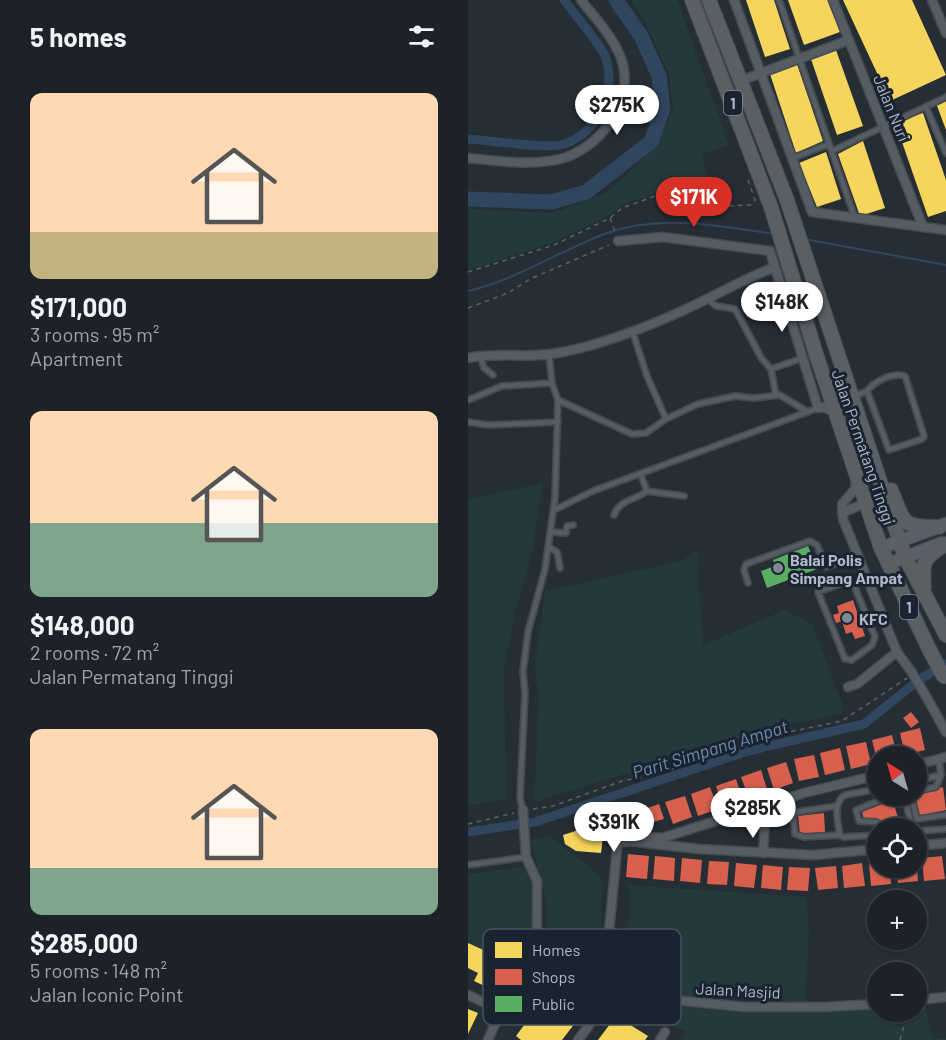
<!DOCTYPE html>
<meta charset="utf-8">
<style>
:root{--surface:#1c2228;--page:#292f34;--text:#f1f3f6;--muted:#a0a4a8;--line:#3a3f45;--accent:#d93025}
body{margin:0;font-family:Barlow,sans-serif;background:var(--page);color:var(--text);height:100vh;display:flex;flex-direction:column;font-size:22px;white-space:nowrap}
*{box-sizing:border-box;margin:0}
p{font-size:20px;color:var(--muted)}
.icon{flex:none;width:33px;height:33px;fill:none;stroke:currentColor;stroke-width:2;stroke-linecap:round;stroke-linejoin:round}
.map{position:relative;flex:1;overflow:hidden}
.sheet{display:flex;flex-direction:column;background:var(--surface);width:468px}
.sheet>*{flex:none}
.needle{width:39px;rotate:323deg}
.buttons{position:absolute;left:399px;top:746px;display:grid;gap:12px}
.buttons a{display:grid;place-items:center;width:60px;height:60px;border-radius:50%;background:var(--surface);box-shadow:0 2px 4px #0004,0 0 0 2px var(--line);font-size:30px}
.price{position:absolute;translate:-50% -51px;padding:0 14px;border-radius:21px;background:#fff;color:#222;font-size:20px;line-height:39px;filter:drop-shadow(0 2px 3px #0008)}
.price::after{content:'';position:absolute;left:50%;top:36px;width:18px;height:14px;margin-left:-9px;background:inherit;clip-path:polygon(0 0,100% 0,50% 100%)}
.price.active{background:var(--accent);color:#fff}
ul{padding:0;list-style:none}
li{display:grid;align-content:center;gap:12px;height:318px;padding:0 30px}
li span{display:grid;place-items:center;height:186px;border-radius:12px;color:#555}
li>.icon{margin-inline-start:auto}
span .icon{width:108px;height:108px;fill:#fffc;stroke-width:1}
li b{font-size:26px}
h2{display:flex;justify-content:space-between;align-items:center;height:72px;padding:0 30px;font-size:26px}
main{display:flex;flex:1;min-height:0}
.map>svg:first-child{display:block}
</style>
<main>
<section class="sheet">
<h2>5 homes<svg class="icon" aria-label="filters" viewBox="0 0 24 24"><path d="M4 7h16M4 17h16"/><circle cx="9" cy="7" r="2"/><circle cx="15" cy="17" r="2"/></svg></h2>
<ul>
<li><span style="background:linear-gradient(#ffd9b3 75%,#c2b280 0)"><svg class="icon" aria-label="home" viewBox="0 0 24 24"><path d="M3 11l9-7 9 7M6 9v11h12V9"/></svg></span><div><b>$171,000</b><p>3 rooms · 95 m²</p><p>Apartment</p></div></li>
<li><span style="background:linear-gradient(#ffd9b3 60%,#7fa58c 0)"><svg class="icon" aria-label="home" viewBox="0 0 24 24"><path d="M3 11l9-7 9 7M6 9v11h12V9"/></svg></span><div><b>$148,000</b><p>2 rooms · 72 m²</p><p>Jalan Permatang Tinggi</p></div></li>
<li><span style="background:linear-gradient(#ffd9b3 75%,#7fa58c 0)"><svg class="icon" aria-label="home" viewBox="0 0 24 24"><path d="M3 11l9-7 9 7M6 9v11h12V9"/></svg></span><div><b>$285,000</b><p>5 rooms · 148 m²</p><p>Jalan Iconic Point</p></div></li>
</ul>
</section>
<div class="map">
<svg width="478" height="1040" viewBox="0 0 478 1040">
<rect width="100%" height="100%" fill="#262e35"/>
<path fill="#23393b" d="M162 0H209L261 145 233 155 247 199 201 191 161 202 136 218 82 244 0 270V209L85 213 138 193 187 148 205 109 201 74 175 18Z
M75 483 64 553 45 621 36 671 38 800 0 805V499Z
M229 551 235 645 317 610 344 624 374 703 373 714 305 728 66 802 71 693 67 668 77 591 213 561Z
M82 836 133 877 134 942 131 975 123 979 80 953 78 899 63 840Z
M54 867 62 873 65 944 58 957 43 966 0 941V874Z
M160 885 338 897 341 932 337 1002 213 997 164 989 153 971 162 910Z
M155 1001C240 1011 324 1014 409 1008L410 1011H448L449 1006 457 1005 465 1039 478 1038V1040H212L218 1031 145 1004Z"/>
<path fill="#f6d55c" d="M278 0H306L322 49 297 57Z
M320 0H361L372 32 336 45Z
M375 0H444L478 75 422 101Z
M368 50 395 126 369 135 343 59Z
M329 64 355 141 328 153 302 74Z
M478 99V130L468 103Z
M455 113 478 180V211L460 217 427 122Z
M395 141 417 208 392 216 370 154Z
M358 152 373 199 349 207 331 163Z
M129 824 135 837 133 853 108 851 97 844 95 835Z
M0 943 20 952 15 963 35 973 27 991 6 981 10 973 0 968Z
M74 1001 92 1014 100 1003 114 1014 94 1040H53L48 1036Z
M0 1009 10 1013 0 1034Z
M148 1016 180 1036 177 1040H130Z"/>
<path fill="#d6604d" d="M385 600 397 636 387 639 384 632 378 634 374 621 368 623 365 615 371 613 369 606Z
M443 712 451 722 443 728 435 718Z
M452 728 457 750 437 755 432 733Z
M424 735 429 756H408L404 740Z
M398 742 403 764 383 769 378 746Z
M372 748 377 770 357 775 352 753Z
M346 755 351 777 331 781 326 759Z
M318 762 325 783 306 790 299 768Z
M293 770 300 792 281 798 273 777Z
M268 779 275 801 255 807 248 786Z
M242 787 250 809 230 816 223 794Z
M475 787 478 810 450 816 446 798 449 793Z
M217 796 224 817 205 824 197 802Z
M425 800 431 822 421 825 409 819 396 820 394 812Z
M191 804 196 819 178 824 174 810Z
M167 811 170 820 152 826 149 817Z
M356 813 357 832 332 834 330 816Z
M146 818 148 823 140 826 138 821Z
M160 854 181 856 179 879 158 877Z
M187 856 207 858 206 881 185 879Z
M474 856 477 879 456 881 454 858Z
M214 858 234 860 232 883 212 881Z
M241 861 261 862 259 885 239 884Z
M410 862V867H422L423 884 403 886 401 863Z
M268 863 289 865 286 888 266 886Z
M394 863 397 886 376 888 374 866Z
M295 865 315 867 313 890 293 888Z
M368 866 370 888 350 890 347 868Z
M321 867 342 868 340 891 319 890Z
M428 867H449L450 881 430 883Z"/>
<path fill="#5aae61" d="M340 546 349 569 299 588 293 571 307 566 305 560Z"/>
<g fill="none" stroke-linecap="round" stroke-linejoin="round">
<path stroke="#30465e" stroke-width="2" d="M336 239 478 265
M0 291C48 280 93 250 139 233 193 214 252 226 307 234"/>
<path stroke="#30465e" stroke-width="9" d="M0 139C20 140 77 149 93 145 129 136 150 91 137 56 131 42 106 14 96 0
M0 832 67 822 280 751 396 724 452 679 478 664"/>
<path stroke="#30465e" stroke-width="15" d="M0 199 84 202 118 192 183 142 195 109 191 76 173 36 148 0"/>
<defs>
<path id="service" d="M311 0 387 218
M458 107 478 153
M364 151 478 97
M325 158 361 144
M238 298 248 306 267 309 294 359 303 369 335 358
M164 330 179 376 198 419
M12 356 16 368 25 375
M303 369 308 395
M385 397 399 391 421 450 454 439 456 436 437 376C425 372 407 381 399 391
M0 400 34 386 84 383
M90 400 164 434 178 433 198 419 230 404 267 396 286 398 312 395 340 412
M0 422 20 425 90 422
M179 491 216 496
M86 510 125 491 350 408
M146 515C152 499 168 500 179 491L173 475
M83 532 98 533 99 526 105 525
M81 547 89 552 92 568
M378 582 386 585 407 637 404 645 384 660 377 659 350 592Z
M280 583 276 570 278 564 342 541 349 545 358 567 391 557
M448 781 473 775 471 759
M410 789 377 795C364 803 370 822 372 835L375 837 410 835
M448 791 468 787 473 775
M417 795 413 800 388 810 391 821 408 822 420 828
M429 795 439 807 444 828
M445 795 444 799 449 819 478 815
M369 806 329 812 325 815 327 834 336 837 372 835
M55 810 52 798 57 693 55 671 60 632 77 569 87 498 90 400 84 383 81 354
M448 831 478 829
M0 865 58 857"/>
<path id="minor" d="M266 0 344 212 478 230
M365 0 455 227
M464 0 478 33
M272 81 381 40
M0 158C29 161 63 166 92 159 129 150 165 106 155 65 150 42 128 19 113 0
M150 241 195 237 302 251 350 408 355 407 367 412
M0 358C27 352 55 358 82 354 122 349 180 327 216 310 247 296 275 279 307 267
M388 479 387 489 374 504 375 519 429 652 443 671
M374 513 397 503
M380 687 389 684 429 652
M459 698 478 732
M448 765 478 757
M55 810 58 857 69 881V954
M149 835a7 7 0 1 1 14 0a7 7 0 1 1-14 0Z
M163 835 194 838 336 793 410 775
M160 841 231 849 345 855 410 849
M448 846 478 843
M295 853 298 805
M69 954 135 993 277 1007H355L410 1004
M135 993 150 839
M0 995 32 1010
M448 1000 478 997
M20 1040 46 981 69 954
M110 1040 134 1008
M192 1040 197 1032"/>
<path id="secondary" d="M413 548 478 524
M420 564 474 543"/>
<path id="trunk" d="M224 0 303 207 348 354 413 548 462 651
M241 0 319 200 437 557 478 635
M423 490C437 523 432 527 471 527
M456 587C454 561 455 558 478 544"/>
</defs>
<use href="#service" stroke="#444a50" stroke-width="8"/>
<use href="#minor" stroke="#444a50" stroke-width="11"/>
<use href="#secondary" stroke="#444a50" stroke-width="15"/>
<use href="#trunk" stroke="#434a51" stroke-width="16"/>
<path stroke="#5a6167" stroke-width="1.5" stroke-dasharray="4.5 4.5" stroke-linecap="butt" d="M142 218 147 232
M0 272 86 245 142 218 154 208 190 195 207 193 257 206 283 205 287 200 280 180
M0 308 40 293 62 279 141 245
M65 809 85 806 154 781 185 775 311 734 374 721 439 678
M0 824 46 813
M432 1040 440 1011"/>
<use href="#service" stroke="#565c64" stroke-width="4.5"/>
<use href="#minor" stroke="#565c64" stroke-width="8"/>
<use href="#secondary" stroke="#5a6069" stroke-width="12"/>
<use href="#trunk" stroke="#5a5f64" stroke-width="14"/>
<defs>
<path id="minor-bridge" d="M443 671 459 698"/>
<path id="trunk-bridge" d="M462 651 476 677"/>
</defs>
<use href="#minor-bridge" stroke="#444a50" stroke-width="11" stroke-linecap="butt"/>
<use href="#trunk-bridge" stroke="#434a51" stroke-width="16" stroke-linecap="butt"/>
<use href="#minor-bridge" stroke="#565c64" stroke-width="8"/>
<use href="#trunk-bridge" stroke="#5a5f64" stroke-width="14"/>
</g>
<g fill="#7f8995" stroke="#192430" stroke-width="2">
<circle cx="310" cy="568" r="6"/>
<circle cx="379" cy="618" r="6"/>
</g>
<g text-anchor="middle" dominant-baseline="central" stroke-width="6" stroke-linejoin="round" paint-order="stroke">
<g fill="#192430" stroke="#828d9a" stroke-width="1.5">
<rect x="256" y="91" width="18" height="24" rx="4.5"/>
<rect x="432" y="595" width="18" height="24" rx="4.5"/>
</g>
<g font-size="15" font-weight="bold" fill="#afbac8">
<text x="265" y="103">1</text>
<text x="441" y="607">1</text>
</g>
<g font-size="16" fill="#afbac8" stroke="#192430">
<text transform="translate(424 108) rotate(68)">Jalan Nuri</text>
<text transform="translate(396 447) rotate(71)">Jalan Permatang Tinggi</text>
<text transform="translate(270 990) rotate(3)">Jalan Masjid</text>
</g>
<g font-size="16" font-weight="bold" fill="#afbac8" stroke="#192430" text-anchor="start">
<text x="322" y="559">Balai Polis<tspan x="322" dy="18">Simpang Ampat</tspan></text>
<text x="391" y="618">KFC</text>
</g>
<g font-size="18" font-style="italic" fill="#6d8dae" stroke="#192430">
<text transform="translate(242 749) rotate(-17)">Parit Simpang Ampat</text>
</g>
</g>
<rect x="15" y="929" width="198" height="96" rx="9" fill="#192430" stroke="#46515e" stroke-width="1.5"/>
<rect x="27" y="942" width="27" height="16" fill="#f6d55c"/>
<rect x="27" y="969" width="27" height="16" fill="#d6604d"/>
<rect x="27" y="996" width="27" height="16" fill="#5aae61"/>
<g font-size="16" fill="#afbac8">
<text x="64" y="956">Homes</text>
<text x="64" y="983">Shops</text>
<text x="64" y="1010">Public</text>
</g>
</svg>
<div class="buttons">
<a><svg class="needle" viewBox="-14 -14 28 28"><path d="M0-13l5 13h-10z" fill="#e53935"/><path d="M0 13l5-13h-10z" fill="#a0a4a8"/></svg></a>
<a><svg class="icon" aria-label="locate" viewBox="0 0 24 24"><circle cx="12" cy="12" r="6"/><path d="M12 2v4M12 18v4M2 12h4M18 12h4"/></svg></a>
<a>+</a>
<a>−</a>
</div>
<b class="price" style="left:149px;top:136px">$275K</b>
<b class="price active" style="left:226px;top:228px">$171K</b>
<b class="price" style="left:314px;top:333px">$148K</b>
<b class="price" style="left:285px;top:839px">$285K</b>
<b class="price" style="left:146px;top:853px">$391K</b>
</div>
</main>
